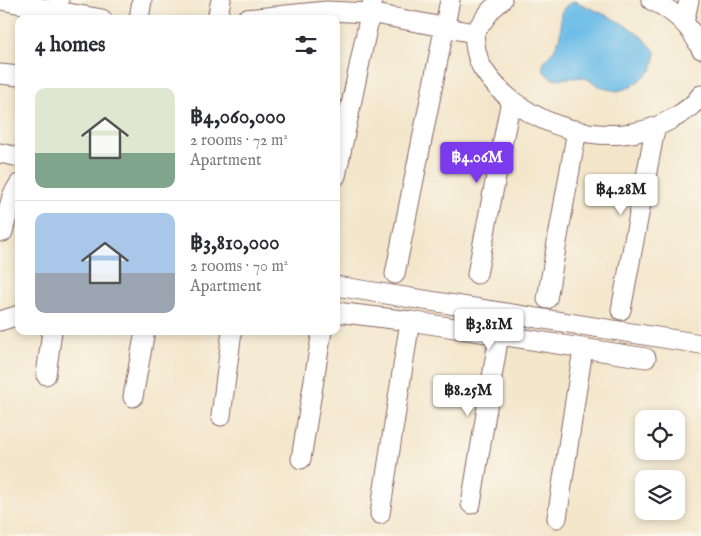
<!DOCTYPE html>
<meta charset="utf-8">
<style>
:root{--surface:#fff;--page:#f7f7f7;--text:#2b2b33;--muted:#7c7c81;--line:#e1e1e2;--accent:#7c3aed}
body{margin:0;font-family:"IM FELL English",serif;background:var(--page);color:var(--text);height:100vh;display:flex;flex-direction:column;font-size:19px;white-space:nowrap}
*{box-sizing:border-box;margin:0}
p{font-size:16px;color:var(--muted)}
.icon{flex:none;width:28px;height:28px;fill:none;stroke:currentColor;stroke-width:2;stroke-linecap:round;stroke-linejoin:round}
.map{position:relative;flex:1;overflow:hidden}
.details{position:absolute;left:15px;top:15px;width:325px;height:320px;display:flex;flex-direction:column;background:var(--surface);border-radius:10px;box-shadow:0 2px 8px #0003}
.details>*{flex:none}
.controls{position:absolute;left:635px;top:410px;display:grid;gap:10px}
.controls a{display:grid;place-items:center;width:50px;height:50px;border-radius:10px;background:var(--surface);box-shadow:0 2px 8px #0003;font-size:25px}
.price{position:absolute;translate:-50% -42px;padding:0 11px;border-radius:5px;background:#fff;color:#222;font-size:16px;line-height:32px;filter:drop-shadow(0 1px 2px #0008)}
.price::after{content:'';position:absolute;left:50%;top:30px;width:15px;height:11px;margin-left:-8px;background:inherit;clip-path:polygon(0 0,100% 0,50% 100%)}
.price.on{background:var(--accent);color:#fff}
ul{padding:0;list-style:none}
li{display:flex;align-items:center;gap:15px;height:125px;padding:0 20px}
li+li{border-top:1px solid var(--line)}
li span{display:grid;place-items:center;flex:none;width:140px;height:100px;border-radius:10px;color:#555}
li>.icon{margin-inline-start:auto}
span .icon{width:60px;height:60px;fill:#fffc;stroke-width:1}
li b{font-size:21px}
h2{display:flex;justify-content:space-between;align-items:center;height:60px;padding:0 20px;font-size:21px}
.map>svg:first-child{display:block}
</style>
<div class="map">
<svg width="701" height="536" viewBox="0 0 701 536">
<rect width="100%" height="100%" fill="#fbf7ec"/>
<filter id="ink" filterUnits="userSpaceOnUse"><feTurbulence type="fractalNoise" baseFrequency=".02" numOctaves="2"/><feDisplacementMap in="SourceGraphic" scale="10" xChannelSelector="R" yChannelSelector="G"/><feConvolveMatrix kernelMatrix="1 2 1 2 8 2 1 2 1" color-interpolation-filters="sRGB"/></filter>
<filter id="wash" filterUnits="userSpaceOnUse"><feTurbulence type="fractalNoise" baseFrequency=".0096" numOctaves="4" result="noise"/><feDisplacementMap in="SourceGraphic" scale="20" xChannelSelector="R" yChannelSelector="G"/><feGaussianBlur stdDeviation="1.12" result="paint"/><feColorMatrix in="noise" values="0 0 0 0 0 0 0 0 0 0 0 0 0 0 0 0 0 1.4 0 .05"/><feComposite in="paint" operator="in"/></filter>
<g filter="url(#wash)">
<rect width="100%" height="100%" fill="#f3e6cb"/>
<path fill="#6dbde8" stroke="#5c6e8a" d="M574 1C603 14 638 26 656 53L652 70 631 87 617 91 603 88 584 77 552 79 543 71V63C550 55 556 49 559 39 565 20 552 13 574 1Z"/>
</g>
<g filter="url(#ink)">
<g fill="none" stroke-linecap="round" stroke-linejoin="round">
<defs>
<path id="minor" d="M1 0 57 11 59 0
M502 0 491 10 474 33C475 45 476 58 483 69 520 127 612 154 672 119 683 113 694 106 701 95
M651 0C673 10 691 26 701 49
M56 19 57 11 102 19
M139 19 142 0
M217 19 221 0
M246 19 327 11 370 13 474 33
M684 23 689 0
M0 74 19 76
M0 153 19 157
M336 176 373 0
M3 232 12 196 19 184
M395 274 450 0
M477 274 511 100
M336 286 701 344
M547 299 577 130
M621 310 655 129
M336 312 410 321 646 358
M0 321 19 315
M46 375 52 331
M133 397 145 331
M221 416 232 331
M301 459 322 331
M471 504 499 335
M380 514 410 321
M557 518 583 349"/>
</defs>
<use href="#minor" stroke="#856563" stroke-width="21"/>
<use href="#minor" stroke="#fff" stroke-width="19"/>
</g>
</g>
</svg>
<div class="controls">
<a><svg class="icon" aria-label="locate" viewBox="0 0 24 24"><circle cx="12" cy="12" r="6"/><path d="M12 2v4M12 18v4M2 12h4M18 12h4"/></svg></a>
<a><svg class="icon" aria-label="layers" viewBox="0 0 24 24"><path d="M12 4l9 5-9 5-9-5zM3 14l9 5 9-5"/></svg></a>
</div>
<b class="price on" style="left:477px;top:184px">฿4.06M</b>
<b class="price" style="left:621px;top:216px">฿4.28M</b>
<b class="price" style="left:489px;top:351px">฿3.81M</b>
<b class="price" style="left:468px;top:417px">฿8.25M</b>
<section class="details">
<h2>4 homes<svg class="icon" aria-label="filters" viewBox="0 0 24 24"><path d="M4 7h16M4 17h16"/><circle cx="9" cy="7" r="2"/><circle cx="15" cy="17" r="2"/></svg></h2>
<ul>
<li><span style="background:linear-gradient(#dfe7d0 65%,#7fa58c 0)"><svg class="icon" aria-label="home" viewBox="0 0 24 24"><path d="M3 11l9-7 9 7M6 9v11h12V9"/></svg></span><div><b>฿4,060,000</b><p>2 rooms · 72 m²</p><p>Apartment</p></div></li>
<li><span style="background:linear-gradient(#a9c7e8 60%,#9aa5b1 0)"><svg class="icon" aria-label="home" viewBox="0 0 24 24"><path d="M3 11l9-7 9 7M6 9v11h12V9"/></svg></span><div><b>฿3,810,000</b><p>2 rooms · 70 m²</p><p>Apartment</p></div></li>
</ul>
</section>
</div>
